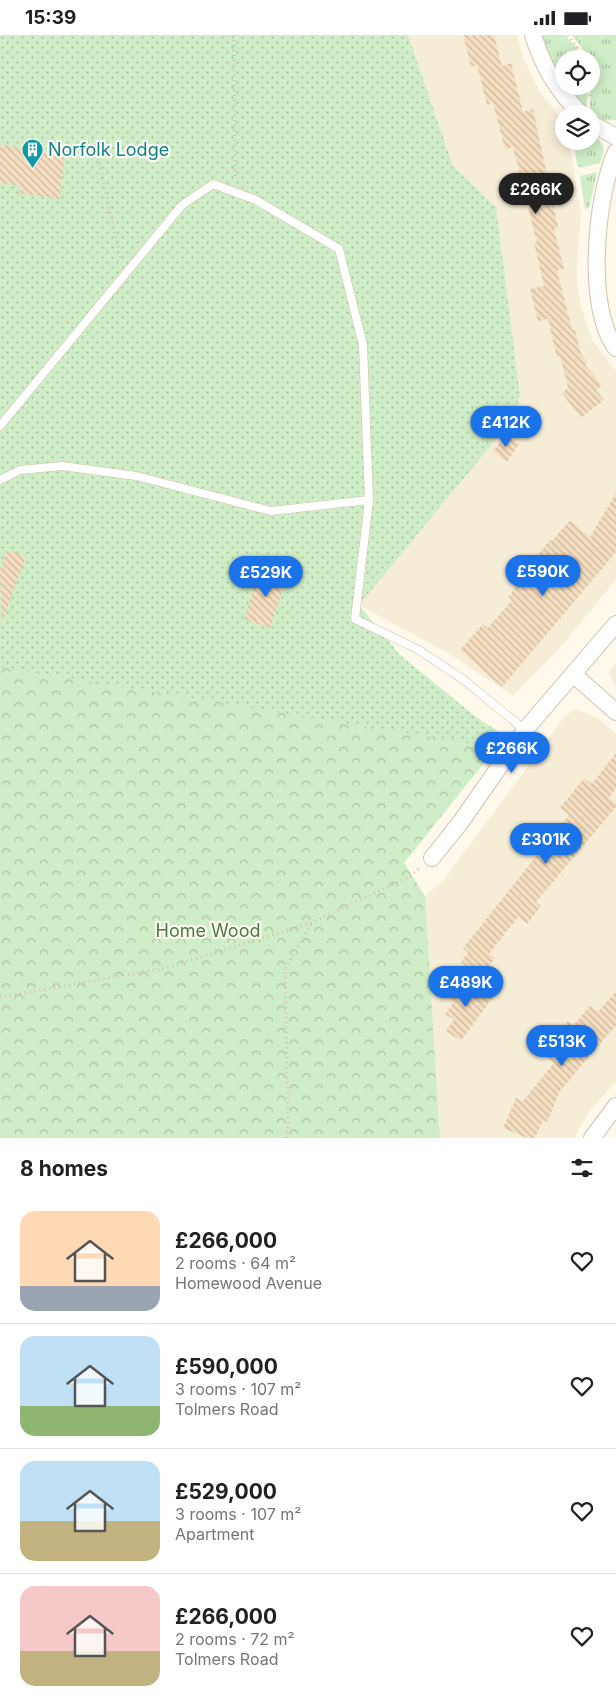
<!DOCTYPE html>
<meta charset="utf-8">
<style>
:root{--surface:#fff;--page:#f6f6f6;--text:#202124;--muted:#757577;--line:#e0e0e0;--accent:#1a73e8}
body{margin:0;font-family:Inter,sans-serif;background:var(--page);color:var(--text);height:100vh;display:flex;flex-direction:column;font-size:19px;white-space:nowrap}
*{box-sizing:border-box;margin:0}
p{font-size:16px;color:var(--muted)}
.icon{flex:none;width:28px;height:28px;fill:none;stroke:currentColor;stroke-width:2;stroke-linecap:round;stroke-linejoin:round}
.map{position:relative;height:1103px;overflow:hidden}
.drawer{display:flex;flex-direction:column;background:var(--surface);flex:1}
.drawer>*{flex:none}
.fabs{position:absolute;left:555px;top:15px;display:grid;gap:10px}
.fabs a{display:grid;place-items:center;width:45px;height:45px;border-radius:50%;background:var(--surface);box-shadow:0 2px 12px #0003;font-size:25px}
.price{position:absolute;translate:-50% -42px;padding:0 11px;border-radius:18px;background:var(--accent);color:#fff;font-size:16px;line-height:32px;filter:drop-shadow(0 1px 2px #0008)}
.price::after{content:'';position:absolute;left:50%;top:30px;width:15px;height:11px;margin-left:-8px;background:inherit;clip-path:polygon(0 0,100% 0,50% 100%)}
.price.current{background:#222;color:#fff}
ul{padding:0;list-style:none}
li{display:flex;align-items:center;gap:15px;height:125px;padding:0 20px}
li+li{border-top:1px solid var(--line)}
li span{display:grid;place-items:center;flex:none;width:140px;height:100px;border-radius:15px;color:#555}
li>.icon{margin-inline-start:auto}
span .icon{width:60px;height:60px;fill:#fffc;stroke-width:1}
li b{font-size:21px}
h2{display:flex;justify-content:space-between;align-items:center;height:60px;padding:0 20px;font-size:21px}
.status{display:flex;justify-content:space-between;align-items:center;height:35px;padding:0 25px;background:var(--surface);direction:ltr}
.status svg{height:14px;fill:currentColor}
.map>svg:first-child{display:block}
</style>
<div class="status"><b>15:39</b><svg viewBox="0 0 49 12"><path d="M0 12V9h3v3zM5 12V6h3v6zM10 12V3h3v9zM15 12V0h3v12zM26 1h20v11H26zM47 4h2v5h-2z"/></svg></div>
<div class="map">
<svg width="616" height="1103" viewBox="0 0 616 1103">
<defs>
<pattern id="grass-tufts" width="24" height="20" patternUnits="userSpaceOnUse" patternTransform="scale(1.25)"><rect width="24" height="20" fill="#cfedc6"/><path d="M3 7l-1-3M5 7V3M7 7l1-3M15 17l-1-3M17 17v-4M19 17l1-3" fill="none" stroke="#adc4a3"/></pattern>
<pattern id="forest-crowns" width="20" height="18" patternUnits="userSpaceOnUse" patternTransform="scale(1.25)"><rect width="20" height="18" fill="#cfedc6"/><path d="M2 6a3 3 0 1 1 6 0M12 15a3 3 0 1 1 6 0" fill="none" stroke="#adc4a3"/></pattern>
<pattern id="park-dots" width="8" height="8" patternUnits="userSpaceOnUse" patternTransform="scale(1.25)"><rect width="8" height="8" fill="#cfedc6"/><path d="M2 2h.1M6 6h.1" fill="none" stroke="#adc4a3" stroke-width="1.8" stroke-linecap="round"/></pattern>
<pattern id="building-back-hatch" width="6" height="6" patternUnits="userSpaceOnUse" patternTransform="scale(1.25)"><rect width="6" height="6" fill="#f5dec0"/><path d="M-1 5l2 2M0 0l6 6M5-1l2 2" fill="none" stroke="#cbb89e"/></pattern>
</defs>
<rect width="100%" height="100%" fill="#fef9ea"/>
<path fill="#f6edd7" d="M408 0H517L523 22 540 57 564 86V106H569L581 179 577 225V248L581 272 592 304 616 336V544L566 606 513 661 448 618 359 570 512 385 496 172 453 131Z
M616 628V653L609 638Z
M575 674 598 683 616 699V1047L590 1076 574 1103H440L425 861 443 846 564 682Z"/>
<path fill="url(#grass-tufts)" d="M542 0H565L576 12 583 24H564V48L552 29Z
M572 0H616V85L602 86 590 79 591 24Z
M566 51H588L586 76Z
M591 97 602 109 604 116 600 128 581 133 577 130 574 106H591Z
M597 137 589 173 585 174 580 141Z"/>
<path fill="url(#forest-crowns)" d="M232 498 439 658 499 697 491 719 404 828 425 861 440 1103H0V632L31 636Z"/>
<path fill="url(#park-dots)" d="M0 0H408L453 131 496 172 520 362 512 385 359 570 400 620 497 699 481 710 0 632Z"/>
<path fill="url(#building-back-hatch)" d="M463 0H494L502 31 511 28 523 77 533 74 558 192 554 194 564 234 557 235 572 295H575L581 319 588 328 585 330 602 350 596 355 604 365 581 383 562 358 568 353 560 321 557 322 548 284 538 286 530 254 544 251 534 208H537L513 112 505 114 493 68 487 70 477 30 471 31Z
M0 110 65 119 59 164 20 158 21 151 0 148Z
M505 399 519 409 507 427 493 417Z
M616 458V517L502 652 460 615 483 589 488 593 512 565 508 562 539 524 536 522 550 505 552 506 570 485 590 502Z
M8 515 26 521 2 587 0 535Z
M261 532 287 541 270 593 244 584Z
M616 718V753L609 763 616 768V772L536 867 541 871 527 889 518 882 489 919 495 923 480 942 461 927 468 918 463 913 569 780 560 773 584 743 592 749Z
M465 942 493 962 461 1006 446 996 454 985 445 979 454 967 449 964Z
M616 956V990L560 1056 547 1087 543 1085 535 1103H527L503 1093 516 1063 523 1066 554 1028 542 1018 568 986 573 991 590 971 598 977Z"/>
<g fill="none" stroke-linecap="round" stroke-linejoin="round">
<defs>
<path id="service" d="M0 391 182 170 213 149 256 165 339 214 363 310 369 465 271 476 136 441 62 431 20 435 0 445
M369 465 355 584 419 615 464 645 525 695"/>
<path id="minor" d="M533 0C543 32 557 55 581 79
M591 88 616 102
M616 117C596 160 585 273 616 313
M573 639 616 677
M432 823 460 788 525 695 616 589
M592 1103 616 1071"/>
</defs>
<use href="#service" stroke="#d2c3ae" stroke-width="9"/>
<use href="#minor" stroke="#d2c3ae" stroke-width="18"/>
<path stroke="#dbc1a2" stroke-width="3" stroke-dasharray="1 4" stroke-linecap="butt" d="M234 0 235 144
M568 0 585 24
M590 61V51
M95 109 121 225
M0 962 166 933 311 888 411 841 420 833
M286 1103 288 1092 285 934 311 889"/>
<use href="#service" stroke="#fff" stroke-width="8"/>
<use href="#minor" stroke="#fff" stroke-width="16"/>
</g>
<defs>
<symbol id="building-pin" viewBox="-11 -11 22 30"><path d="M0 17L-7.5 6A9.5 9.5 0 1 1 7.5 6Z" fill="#0f9aa8" stroke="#fffcf1"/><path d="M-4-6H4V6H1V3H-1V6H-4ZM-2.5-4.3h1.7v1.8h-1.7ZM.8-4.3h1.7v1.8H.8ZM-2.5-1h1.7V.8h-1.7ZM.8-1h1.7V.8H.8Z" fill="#fff"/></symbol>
</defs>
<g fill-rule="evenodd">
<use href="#building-pin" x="20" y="102" width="25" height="34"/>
</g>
<g text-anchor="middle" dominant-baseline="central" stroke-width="4.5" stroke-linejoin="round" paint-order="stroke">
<g font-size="18" fill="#0d838f" stroke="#fffcf1" text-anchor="start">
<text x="48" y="114">Norfolk Lodge</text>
</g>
<g font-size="18" fill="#477b3f" stroke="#fffcf1">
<text x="208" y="895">Home Wood</text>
</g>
</g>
</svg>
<div class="fabs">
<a><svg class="icon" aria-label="locate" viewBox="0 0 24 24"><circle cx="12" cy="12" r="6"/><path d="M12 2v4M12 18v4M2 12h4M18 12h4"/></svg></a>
<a><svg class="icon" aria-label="layers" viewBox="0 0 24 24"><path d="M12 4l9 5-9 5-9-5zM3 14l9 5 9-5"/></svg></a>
</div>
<b class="price current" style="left:536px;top:180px">£266K</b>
<b class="price" style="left:506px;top:413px">£412K</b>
<b class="price" style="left:543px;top:562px">£590K</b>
<b class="price" style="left:266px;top:563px">£529K</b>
<b class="price" style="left:512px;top:739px">£266K</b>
<b class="price" style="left:546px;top:830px">£301K</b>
<b class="price" style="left:466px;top:973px">£489K</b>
<b class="price" style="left:562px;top:1032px">£513K</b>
</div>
<section class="drawer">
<h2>8 homes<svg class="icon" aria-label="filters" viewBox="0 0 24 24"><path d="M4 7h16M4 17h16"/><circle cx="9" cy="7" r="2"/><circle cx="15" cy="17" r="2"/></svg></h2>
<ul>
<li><span style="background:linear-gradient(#ffd9b3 75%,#9aa5b1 0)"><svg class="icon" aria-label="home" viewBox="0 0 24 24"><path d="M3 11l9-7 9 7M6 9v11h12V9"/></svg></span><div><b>£266,000</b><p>2 rooms · 64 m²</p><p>Homewood Avenue</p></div><svg class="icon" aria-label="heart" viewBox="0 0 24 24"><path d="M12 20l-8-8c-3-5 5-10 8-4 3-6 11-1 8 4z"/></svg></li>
<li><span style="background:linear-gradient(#bfe0f5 70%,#8fb573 0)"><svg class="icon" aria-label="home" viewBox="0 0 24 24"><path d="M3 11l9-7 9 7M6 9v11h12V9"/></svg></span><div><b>£590,000</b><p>3 rooms · 107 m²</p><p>Tolmers Road</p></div><svg class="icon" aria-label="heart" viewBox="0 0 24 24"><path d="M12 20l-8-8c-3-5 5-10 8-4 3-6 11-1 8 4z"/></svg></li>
<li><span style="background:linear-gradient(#bfe0f5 60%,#c2b280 0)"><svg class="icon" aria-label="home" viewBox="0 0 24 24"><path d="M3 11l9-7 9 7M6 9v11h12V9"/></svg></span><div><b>£529,000</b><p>3 rooms · 107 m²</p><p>Apartment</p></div><svg class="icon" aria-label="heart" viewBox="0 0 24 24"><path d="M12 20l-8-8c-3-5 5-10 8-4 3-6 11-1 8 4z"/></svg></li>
<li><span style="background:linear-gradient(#f6c9c9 65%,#c2b280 0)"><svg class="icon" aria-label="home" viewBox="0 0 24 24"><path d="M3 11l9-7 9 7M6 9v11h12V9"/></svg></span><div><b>£266,000</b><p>2 rooms · 72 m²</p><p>Tolmers Road</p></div><svg class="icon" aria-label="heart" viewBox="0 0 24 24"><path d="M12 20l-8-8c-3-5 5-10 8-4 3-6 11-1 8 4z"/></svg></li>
</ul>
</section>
